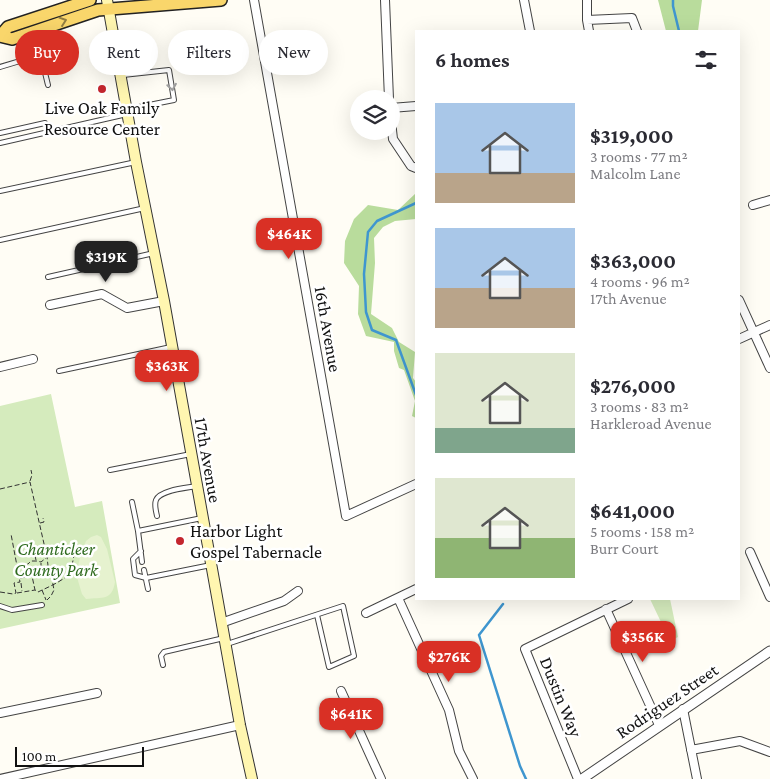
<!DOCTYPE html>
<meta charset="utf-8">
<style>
:root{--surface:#fff;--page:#f7f7f7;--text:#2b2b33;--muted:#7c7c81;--accent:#d93025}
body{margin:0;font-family:"Crimson Pro",serif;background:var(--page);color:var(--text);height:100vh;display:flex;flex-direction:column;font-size:19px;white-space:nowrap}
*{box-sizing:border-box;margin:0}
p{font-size:16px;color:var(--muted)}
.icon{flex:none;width:28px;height:28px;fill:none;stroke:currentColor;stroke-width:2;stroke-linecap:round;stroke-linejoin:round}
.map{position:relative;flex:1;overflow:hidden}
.drawer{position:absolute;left:415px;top:30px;width:325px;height:570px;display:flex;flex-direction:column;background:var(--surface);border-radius:0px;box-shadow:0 5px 20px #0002}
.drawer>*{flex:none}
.top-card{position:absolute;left:15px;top:30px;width:325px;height:45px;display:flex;gap:10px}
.fabs{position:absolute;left:350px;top:90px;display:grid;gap:10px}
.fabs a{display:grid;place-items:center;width:50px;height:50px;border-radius:50%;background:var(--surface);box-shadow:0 5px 20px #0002;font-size:25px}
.scale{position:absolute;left:15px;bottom:12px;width:129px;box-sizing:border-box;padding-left:5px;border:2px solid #111;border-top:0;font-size:14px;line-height:18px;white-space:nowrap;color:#111;-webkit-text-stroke:4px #fff;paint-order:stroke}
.price{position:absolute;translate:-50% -42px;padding:0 11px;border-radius:10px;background:var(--accent);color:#fff;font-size:16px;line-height:32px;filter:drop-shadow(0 1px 2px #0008)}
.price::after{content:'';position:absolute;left:50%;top:30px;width:15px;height:11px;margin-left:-8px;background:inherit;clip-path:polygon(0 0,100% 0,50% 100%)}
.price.on{background:#222;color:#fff}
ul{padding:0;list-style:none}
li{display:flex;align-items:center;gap:15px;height:125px;padding:0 20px}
li span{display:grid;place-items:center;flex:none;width:140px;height:100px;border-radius:0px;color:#555}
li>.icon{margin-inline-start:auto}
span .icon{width:60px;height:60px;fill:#fffc;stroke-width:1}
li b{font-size:21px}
h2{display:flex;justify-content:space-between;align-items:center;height:60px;padding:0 20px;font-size:21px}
.tag{padding:0 18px;border-radius:22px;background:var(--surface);box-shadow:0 5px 20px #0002;font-size:18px;line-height:45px}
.tag.on{background:var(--accent);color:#fff}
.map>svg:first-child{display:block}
</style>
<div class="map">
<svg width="770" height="779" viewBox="0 0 770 779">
<rect width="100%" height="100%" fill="#fffdf5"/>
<path fill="#d5ebbd" d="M51 394 75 507 102 501 120 603 0 629V406Z
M650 599H670L678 637 670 641Z"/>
<path fill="#b9dc9c" d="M658 0H702L698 31H666Z
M416 193V219L395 221 383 227 374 238 375 263 371 314 392 328 399 342 415 352 413 378 416 382V418L412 416 415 401 404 370 399 368 394 351V342L366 336 358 314 359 286 344 263 345 241 354 219 368 205 398 210Z"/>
<path fill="#e6f2cf" d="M97 535 101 537 107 549 115 582C112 601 102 597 86 599L82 594 76 574 82 550 86 541 91 537Z"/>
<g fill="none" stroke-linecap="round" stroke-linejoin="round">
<path stroke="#3f96cf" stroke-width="2.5" d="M673 0V6L679 31
M416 203 377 221 368 232 364 274 366 312 372 330 396 340 416 395
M503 604 479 635 520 766 526 779"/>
<defs>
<path id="service" d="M0 67 30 58C44 58 45 74 48 85
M123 75 169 70 174 100 129 109
M0 133 45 123
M0 143 127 114
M0 191 136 162
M0 240 145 208
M48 277 154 253
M59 371 171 347
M110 470 191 454
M132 502 138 531 202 518
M157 516C156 511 154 505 156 500 160 490 186 488 197 486
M138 531 142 562
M141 551 133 559 135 575 146 578 211 565
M144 570 148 589
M0 606 12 610 42 605
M227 644 343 606 354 656 329 667 317 615
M163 665 161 656 164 652 224 638"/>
<path id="minor" d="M254 0 346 516 416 484
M385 0 389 99
M524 0 530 31
M587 0V20L589 31
M587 20 632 18 637 31
M391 108 416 106
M391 121 393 139 411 166 416 168
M753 205 770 200
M739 300 770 368
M50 305 102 294 127 308 164 301
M739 339 770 325
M0 367 33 359
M750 552 770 597
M398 598 449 710 459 751 473 779
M606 609 659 725
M366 613 416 589
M221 623 284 601 298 591
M341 691 381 779
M683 709 697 779
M0 713 97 693
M691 750 740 741 770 752
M0 779 240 725
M578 779 525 649 628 599"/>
<path id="tertiary" d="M582 779 770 651"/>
<path id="secondary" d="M107 0 136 162 164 301 240 725 252 779"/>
<path id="primary" d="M0 36 12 39 98 10 221 0
M0 36 8 27 90 0"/>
</defs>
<use href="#service" stroke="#444" stroke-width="6"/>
<use href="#minor" stroke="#444" stroke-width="10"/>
<use href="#tertiary" stroke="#444" stroke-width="11"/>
<use href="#secondary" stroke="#333" stroke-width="12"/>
<use href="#primary" stroke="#222" stroke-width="14"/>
<path stroke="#333" stroke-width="1" stroke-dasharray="5 2.5" stroke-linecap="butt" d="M30 481 32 475 31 470
M0 489 30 482 47 557 49 574 52 579 54 590 51 596 47 600
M40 523 44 522 43 518
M35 556 36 560
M19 568 28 564 31 561H37L41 562 46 558
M41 568V562
M20 578 32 576 35 590 38 592C46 588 66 580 70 572 72 567 73 560 74 555
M21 583 22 591
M42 590 46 600
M0 592 13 594 16 593 14 583 20 582 11 534
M17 593 35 590"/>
<use href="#service" stroke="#fff" stroke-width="4"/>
<use href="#minor" stroke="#fff" stroke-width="8"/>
<use href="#tertiary" stroke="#fff" stroke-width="9"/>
<use href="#secondary" stroke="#fff6b0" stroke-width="10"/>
<use href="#primary" stroke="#f9d66b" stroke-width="11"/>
</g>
<defs><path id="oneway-chevron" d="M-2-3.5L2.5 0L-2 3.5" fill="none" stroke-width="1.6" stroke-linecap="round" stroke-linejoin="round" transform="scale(1.25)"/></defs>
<use stroke="#917d42" href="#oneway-chevron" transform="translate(63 21) rotate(-19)"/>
<use stroke="#a0a0a0" href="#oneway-chevron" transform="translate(172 87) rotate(81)"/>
<g fill="#c4262e" stroke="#fff" stroke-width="2">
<circle cx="102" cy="89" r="5"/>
<circle cx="180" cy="541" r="5"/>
</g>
<g text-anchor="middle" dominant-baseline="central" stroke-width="5" stroke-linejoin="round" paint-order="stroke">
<g font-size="18" fill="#111" stroke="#fff">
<text x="102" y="108">Live Oak Family<tspan x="102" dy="21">Resource Center</tspan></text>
<text x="190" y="531" text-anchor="start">Harbor Light<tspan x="190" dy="21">Gospel Tabernacle</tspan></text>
</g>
<g font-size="18" fill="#111" stroke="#fff">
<text transform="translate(328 329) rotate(80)">16th Avenue</text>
<text transform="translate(208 460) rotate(80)">17th Avenue</text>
<text transform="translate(561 697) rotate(68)">Dustin Way</text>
<text transform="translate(667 701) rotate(-34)">Rodriguez Street</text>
</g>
<g font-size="18" font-style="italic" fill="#2f6b1f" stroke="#fff">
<text x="56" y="549">Chanticleer<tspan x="56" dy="21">County Park</tspan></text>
</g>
</g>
</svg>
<div class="fabs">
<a><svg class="icon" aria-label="layers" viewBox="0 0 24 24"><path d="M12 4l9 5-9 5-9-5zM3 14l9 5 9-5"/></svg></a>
</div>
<div class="scale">100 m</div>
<b class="price" style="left:289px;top:260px">$464K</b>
<b class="price on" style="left:106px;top:283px">$319K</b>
<b class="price" style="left:167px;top:392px">$363K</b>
<b class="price" style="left:643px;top:663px">$356K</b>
<b class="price" style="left:449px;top:683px">$276K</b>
<b class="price" style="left:351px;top:740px">$641K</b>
<div class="top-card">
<a class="tag on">Buy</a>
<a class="tag">Rent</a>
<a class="tag">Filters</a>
<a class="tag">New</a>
</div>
<section class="drawer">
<h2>6 homes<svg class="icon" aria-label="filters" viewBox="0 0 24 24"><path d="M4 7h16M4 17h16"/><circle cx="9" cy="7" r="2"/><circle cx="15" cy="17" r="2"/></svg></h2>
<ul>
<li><span style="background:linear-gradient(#a9c7e8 70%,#b9a48a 0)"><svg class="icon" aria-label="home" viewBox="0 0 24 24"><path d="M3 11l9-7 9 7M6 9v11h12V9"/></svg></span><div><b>$319,000</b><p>3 rooms · 77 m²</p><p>Malcolm Lane</p></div></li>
<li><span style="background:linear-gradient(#a9c7e8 60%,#b9a48a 0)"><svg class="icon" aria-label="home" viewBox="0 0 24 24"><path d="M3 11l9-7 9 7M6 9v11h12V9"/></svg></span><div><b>$363,000</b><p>4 rooms · 96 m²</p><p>17th Avenue</p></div></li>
<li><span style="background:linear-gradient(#dfe7d0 75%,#7fa58c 0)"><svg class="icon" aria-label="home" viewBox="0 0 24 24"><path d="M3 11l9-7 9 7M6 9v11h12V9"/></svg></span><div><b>$276,000</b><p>3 rooms · 83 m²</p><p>Harkleroad Avenue</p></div></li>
<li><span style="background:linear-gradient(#dfe7d0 60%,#8fb573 0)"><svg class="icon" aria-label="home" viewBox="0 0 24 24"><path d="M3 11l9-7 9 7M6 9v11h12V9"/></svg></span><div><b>$641,000</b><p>5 rooms · 158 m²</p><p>Burr Court</p></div></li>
</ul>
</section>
</div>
